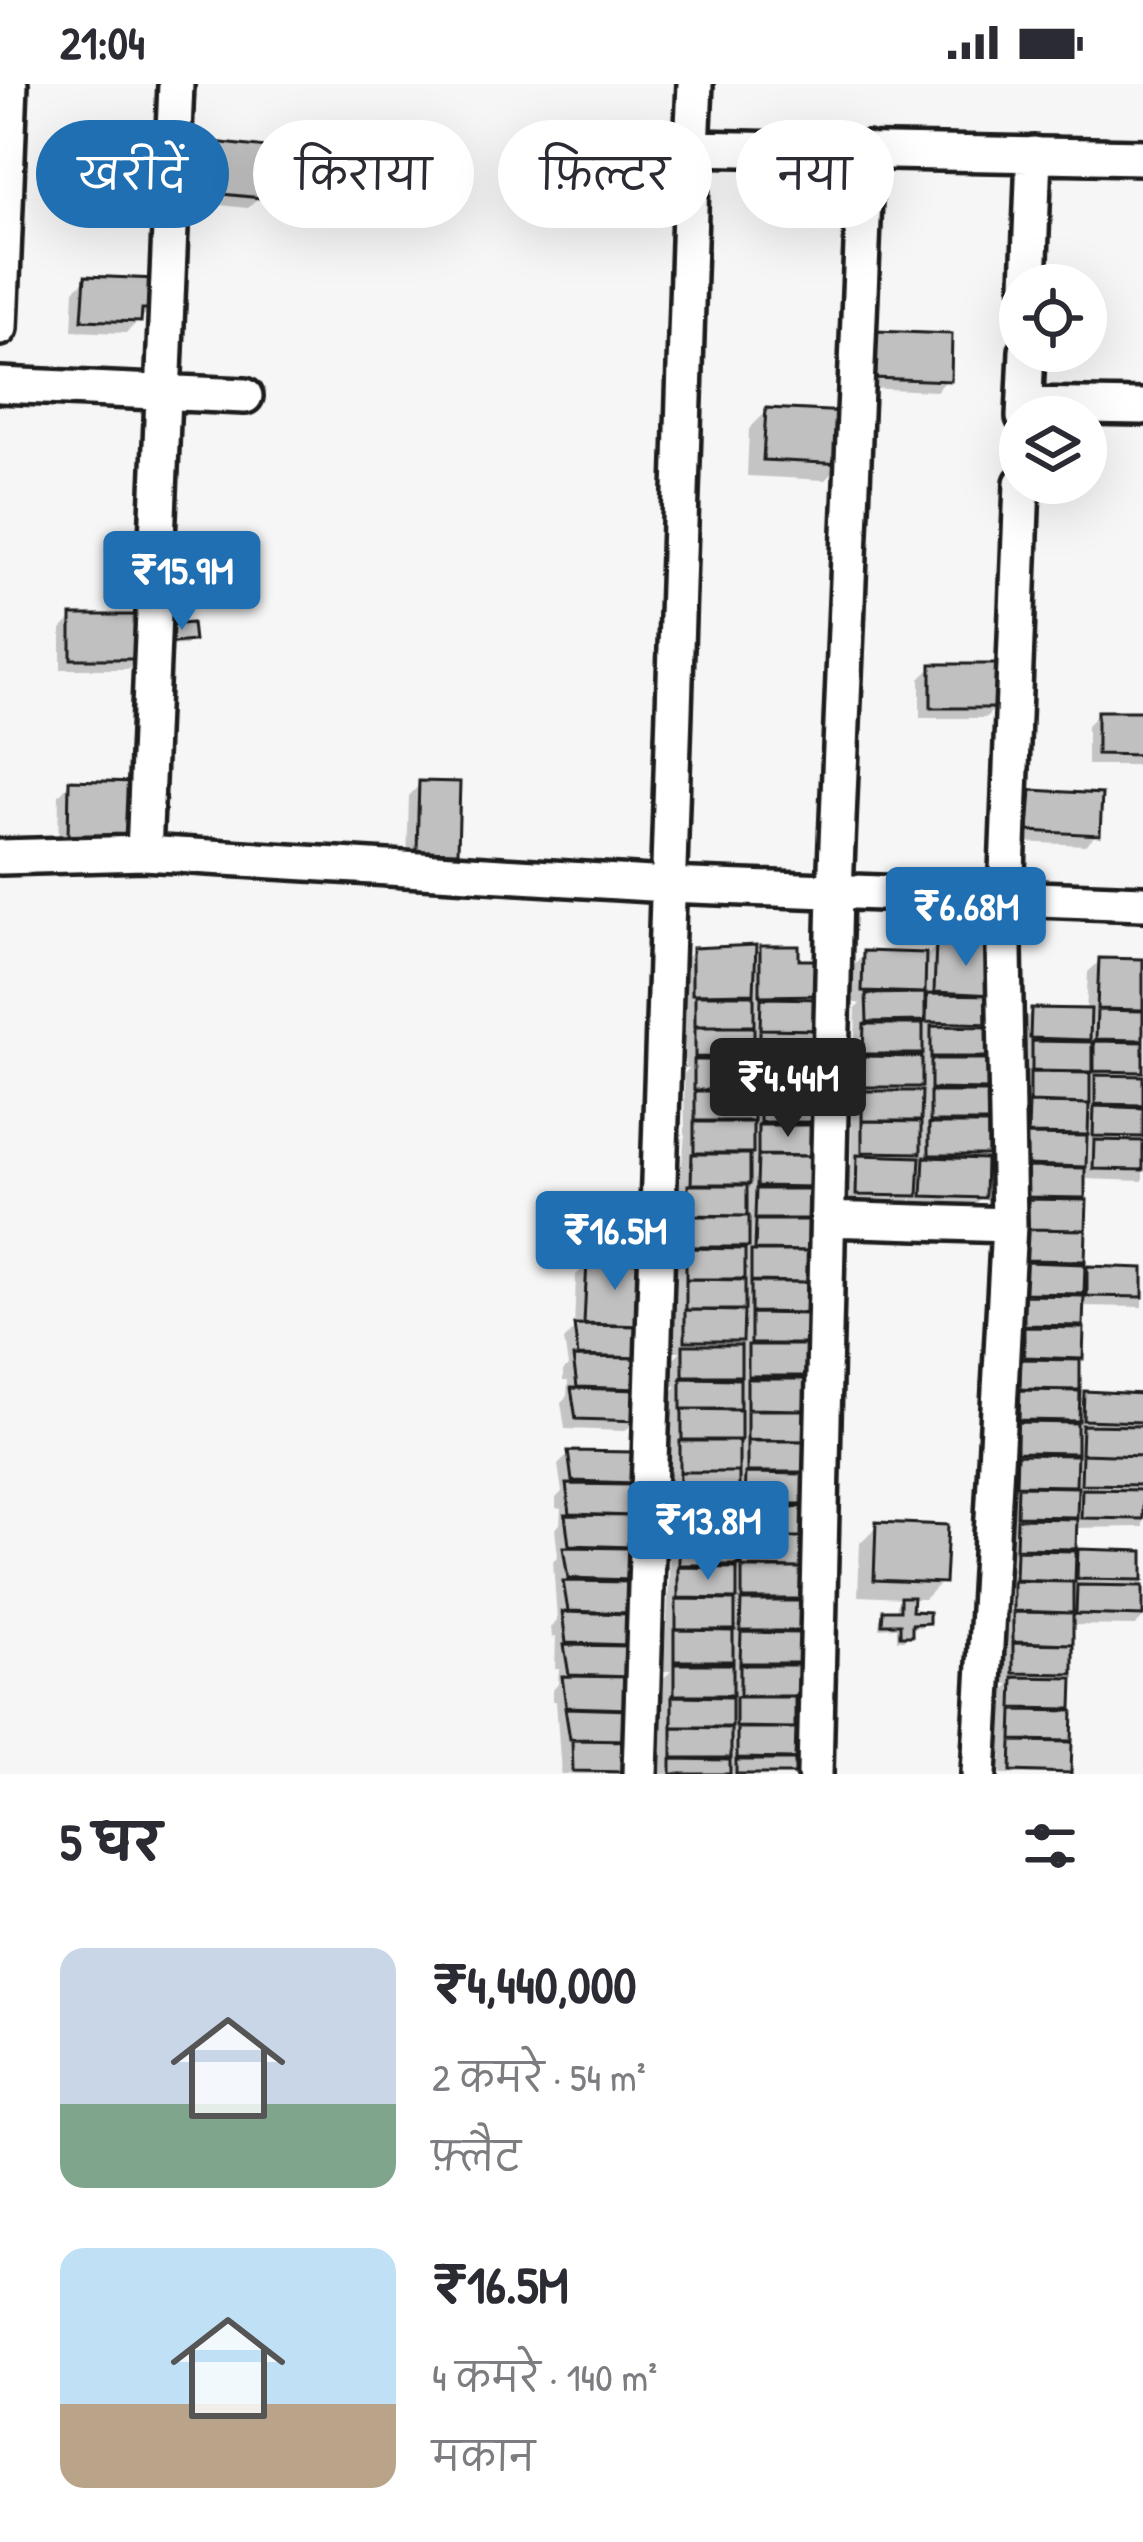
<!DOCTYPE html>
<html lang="hi">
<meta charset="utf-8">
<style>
:root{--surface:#fff;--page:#f2f2f3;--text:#2b2b33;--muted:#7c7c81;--accent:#1f6fb2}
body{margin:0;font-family:"Patrick Hand","Playpen Sans Deva",sans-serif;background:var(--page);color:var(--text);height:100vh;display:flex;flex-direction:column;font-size:45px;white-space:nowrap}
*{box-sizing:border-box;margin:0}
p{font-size:39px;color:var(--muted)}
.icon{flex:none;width:66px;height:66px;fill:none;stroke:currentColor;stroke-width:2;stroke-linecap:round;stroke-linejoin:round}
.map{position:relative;height:1690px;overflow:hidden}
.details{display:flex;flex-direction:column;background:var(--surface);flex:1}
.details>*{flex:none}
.top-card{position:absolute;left:36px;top:36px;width:1071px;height:108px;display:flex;gap:24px}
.fabs{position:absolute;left:999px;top:180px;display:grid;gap:24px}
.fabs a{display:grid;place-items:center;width:108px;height:108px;border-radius:50%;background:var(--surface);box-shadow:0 12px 48px #0002;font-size:60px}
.price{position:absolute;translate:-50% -102px;padding:0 27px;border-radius:12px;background:var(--accent);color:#fff;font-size:39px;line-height:78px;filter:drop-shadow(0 3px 6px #0008)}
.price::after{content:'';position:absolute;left:50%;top:72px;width:36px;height:27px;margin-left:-18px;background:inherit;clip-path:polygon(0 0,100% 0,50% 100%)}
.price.selected{background:#222;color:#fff}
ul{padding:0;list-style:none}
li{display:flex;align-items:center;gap:36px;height:300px;padding:0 60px}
li span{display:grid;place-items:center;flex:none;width:336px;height:240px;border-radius:24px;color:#555}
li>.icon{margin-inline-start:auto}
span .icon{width:144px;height:144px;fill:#fffc;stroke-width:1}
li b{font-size:51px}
h2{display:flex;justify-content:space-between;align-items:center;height:144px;padding:0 60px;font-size:51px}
.chip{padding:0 42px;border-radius:54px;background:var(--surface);box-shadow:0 12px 48px #0002;font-size:42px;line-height:108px}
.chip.selected{background:var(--accent);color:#fff}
.status{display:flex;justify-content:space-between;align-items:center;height:84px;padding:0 60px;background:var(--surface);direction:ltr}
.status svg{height:33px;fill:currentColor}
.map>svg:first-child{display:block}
</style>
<div class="status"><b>21:04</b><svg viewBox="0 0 49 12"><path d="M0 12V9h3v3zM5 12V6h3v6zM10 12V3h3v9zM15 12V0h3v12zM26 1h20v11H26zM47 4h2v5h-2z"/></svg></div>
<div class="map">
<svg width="1143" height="1690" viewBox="0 0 1143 1690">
<rect width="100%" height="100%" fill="#f6f6f6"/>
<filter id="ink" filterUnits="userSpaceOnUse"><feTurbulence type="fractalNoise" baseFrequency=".00833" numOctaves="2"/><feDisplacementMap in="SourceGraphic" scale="24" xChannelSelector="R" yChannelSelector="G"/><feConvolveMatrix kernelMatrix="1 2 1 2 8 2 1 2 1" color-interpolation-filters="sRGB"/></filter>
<g filter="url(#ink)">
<path fill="#0003" d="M197 59 259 113 248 124 181 117 186 71Z
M86 195 152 224 126 249 72 247 74 206Z
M876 250 948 295 936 307 863 304 864 262Z
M767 327 843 378 825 396 747 392 749 345Z
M72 534 138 574 127 585H61V545Z
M172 544 191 556 186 561 168 562 167 549Z
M932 583 996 623 985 634H920V595Z
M1098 630H1143V681H1087V641Z
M70 699 132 753 58 764 59 711Z
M420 700 455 767 444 778 407 777 409 712Z
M1032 709 1097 750 1085 761 1018 758 1020 721Z
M937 862 995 864 987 971 980 978 987 1005 980 1011H986L985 1070 977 1077 982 1113 971 1125 912 1123V1114L904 1123 845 1121 847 1085 851 1080 852 1021 860 1013H853L856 924 860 920 852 918 853 882 865 870 926 872Z
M761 865 796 879 819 910 811 918H822L817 1037 809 1044H814L813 1102 807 1108H811L804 1291 797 1298H803L800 1419 794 1426H799L798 1513 793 1519 797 1520V1578L791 1583 796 1584 793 1690H661L664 1594 671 1587H664L669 1497 671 1309 677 1302H672V1276L681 1267H674L676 1179 680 1175 678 1114 685 1052 684 990 689 984H685L682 878 693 867 753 873Z
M1100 877 1143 878V1097L1084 1095 1082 1176 1076 1182 1081 1193 1089 1185 1143 1187V1223L1080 1222 1077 1318 1085 1310 1143 1313V1443L1074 1444 1073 1468 1143 1470V1500L1138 1505H1143V1534L1135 1542 1071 1541 1070 1589 1062 1597H1070L1068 1690H1001L1003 1607 1010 1600H1003L1022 971 1028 965 1020 964 1021 939 1032 927 1086 928 1088 888Z
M578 1117 645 1149 634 1160 571 1158V1135L566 1133V1128Z
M588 1179 643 1181 636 1336 625 1347 565 1345 561 1318 567 1312 568 1297H563V1287L568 1282 564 1256 574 1246 576 1191Z
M569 1370 632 1371 629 1494 622 1501H628L630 1655 626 1690H561L556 1617H552V1607L558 1600 559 1585H555L556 1553H552L551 1543 557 1537 553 1477 558 1472 555 1445 560 1440 561 1425 556 1424V1414L562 1408 558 1381Z
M878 1441 942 1498 924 1515H910L909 1529 926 1538 921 1543H909L904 1556H897V1543L879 1544 880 1534 885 1529H896V1521L902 1514 858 1512 860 1459Z"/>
<path fill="#c0c0c0" stroke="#1c1c1c" stroke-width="3" d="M196 56 267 64 262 114 191 107Z
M85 192 157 195 155 225H142L141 238 82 236Z
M875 247 952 250 951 297 873 294Z
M766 324 848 328 846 380 763 376Z
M71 531H141V575H71Z
M192 539 194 557 172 559 170 541Z
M931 580H999V624H931Z
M1097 627H1143V671L1097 670Z
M69 696 136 698 135 755 68 754Z
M419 697 460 698 458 768 417 767Z
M1031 706 1102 710 1100 751 1028 747Z
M936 859 998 861 996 911 934 908Z
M756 861 754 909 692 910V864Z
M760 862H799V876H823L822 911 760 912Z
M863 867 926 869 925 909 862 907Z
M1099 874 1143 875V926L1097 925Z
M925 909V937L867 938 866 910Z
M927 910 993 911V940L926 938Z
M695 911H754V942H695Z
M761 914 825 915 824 946 760 945Z
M1031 924 1091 925 1090 956 1030 954Z
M1097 926 1143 927V956L1096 955Z
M864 940H923V970H863Z
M931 942 990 943V973H931Z
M695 943H754V974L695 973Z
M760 945 819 946V976H760Z
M1032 957 1092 958V988L1032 987Z
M1094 957 1143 958V988L1094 987Z
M863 972 922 973V1003H863Z
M931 975H990V1006L931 1005Z
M694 976H753V1006H694Z
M760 976 819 977 818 1007H759Z
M1030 988 1090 989V1020L1030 1018Z
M1095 991 1143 992V1021L1095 1020Z
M695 1007H754V1037H695Z
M760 1007 820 1008V1038H760Z
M862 1007H922L921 1037H862Z
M930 1008H989V1038H930Z
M1029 1019 1089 1020 1088 1051 1028 1050Z
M1094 1022 1143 1024V1053L1093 1052Z
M862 1037 921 1038V1069L862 1068Z
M694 1038H753V1069H694Z
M929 1040H988V1071H929Z
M758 1041H817V1072L758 1071Z
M1026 1051 1087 1052 1086 1083 1026 1081Z
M1094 1056 1143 1057V1086L1093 1085Z
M692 1070H750V1100H691Z
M857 1071 920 1073 918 1112 856 1111Z
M758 1072H817L816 1103 757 1102Z
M924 1073 986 1075 985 1114 922 1112Z
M1026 1083 1085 1084V1114L1025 1113Z
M688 1101H747V1132L688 1131Z
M756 1105H815V1135H755Z
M577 1114 649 1115 648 1150 582 1147 578 1144 581 1124 576 1122Z
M1026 1115 1087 1116 1086 1146 1026 1145Z
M690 1132H749V1163H690Z
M756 1136H815V1167L755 1166Z
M1026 1145 1086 1146 1085 1177 1026 1176Z
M686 1164 745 1165V1195H686Z
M751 1167H810V1198L751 1197Z
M587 1176 646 1179 643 1242 584 1240Z
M1025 1178 1085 1180 1084 1210 1024 1209Z
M1087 1182 1143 1184V1213L1087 1212Z
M686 1195 745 1196V1226H686Z
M751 1198H810V1229L751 1228Z
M1024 1211 1084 1212 1083 1242 1024 1241Z
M685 1226 744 1227 743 1257H685Z
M751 1229 810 1230 809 1260H751Z
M574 1241 641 1242 642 1274 578 1272Z
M1024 1243 1084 1244 1083 1275 1024 1273Z
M683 1261H741V1292H683Z
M748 1261H807V1292H748Z
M573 1273 641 1274 642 1305 577 1303Z
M1020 1275 1080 1276V1306L1020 1305Z
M681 1294 740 1295V1325H681Z
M747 1295H806V1326L747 1325Z
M571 1304 638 1306 639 1337 576 1335Z
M1020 1306 1080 1307 1079 1337 1019 1336Z
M1084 1307 1143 1310V1338L1083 1336Z
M682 1325 741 1326V1356H682Z
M747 1326H806V1357L747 1356Z
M1017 1338 1077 1339V1369L1017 1368Z
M1082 1341 1143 1342V1372L1081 1370Z
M680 1357H739V1388H680Z
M747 1357H806V1388H747Z
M568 1367 635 1368 636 1399 572 1397Z
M1017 1370 1077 1371 1076 1402 1016 1401Z
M1082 1370 1143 1372V1401L1081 1400Z
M680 1388H739V1419L679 1418Z
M745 1389 803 1390V1420H744Z
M566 1400 633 1401 634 1432 570 1430Z
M1018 1402 1078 1403 1077 1433 1017 1432Z
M1082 1405 1143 1406V1435L1081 1434Z
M679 1419H739V1450L679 1449Z
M743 1422 802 1423V1453H743Z
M565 1431 632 1432 633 1463 569 1461Z
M1017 1434 1077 1435 1076 1465 1016 1464Z
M876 1438 948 1441 945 1499 874 1496Z
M679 1451H739V1481H679Z
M742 1453H801V1484L742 1483Z
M563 1463 631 1464 632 1496 568 1494Z
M1078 1465 1143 1467V1496L1077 1495Z
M1016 1466 1076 1467 1075 1498 1015 1496Z
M678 1483 737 1484V1515L678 1514Z
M742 1484H801V1515H742Z
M563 1497 631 1498 632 1529 568 1527Z
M1013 1497 1073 1498V1529L1013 1527Z
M1077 1501 1143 1502V1532L1076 1530Z
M900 1513H913L912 1527 929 1528V1539L912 1540V1552H900V1540H882L883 1526H900Z
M676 1515 735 1516V1546H676Z
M741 1517H800V1547H740Z
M562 1528 629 1530 630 1561 566 1559Z
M1013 1528 1073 1529V1560L1013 1558Z
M674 1546 733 1547V1577H674Z
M741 1548 800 1549V1579H740Z
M1013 1559 1073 1560V1590L1013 1589Z
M564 1561 631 1562 632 1593 569 1591Z
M674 1580H733V1611H674Z
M740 1581H799L798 1612H740Z
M562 1592 630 1593 631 1625 566 1623Z
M1013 1593 1073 1594 1072 1625 1012 1624Z
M672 1612 732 1613V1643H672Z
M736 1613H795V1644L736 1643Z
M565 1624 632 1626 633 1656 570 1655Z
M1013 1626 1073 1627 1072 1657 1012 1656Z
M672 1643 731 1644V1674H672Z
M737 1644H796L795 1675 737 1674Z
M572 1656 630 1657V1688L573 1687Z
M1012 1657 1072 1658 1071 1689 1011 1687Z
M671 1675 730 1676V1690H671Z
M736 1676H795V1690H736Z"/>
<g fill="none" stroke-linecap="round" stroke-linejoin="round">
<defs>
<path id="minor" d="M695 0 692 64 1143 73
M1029 201 1034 70
M0 244 10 0
M0 301 245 312
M1025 321 1143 323
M1024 333 1027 267
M144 769 667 801 1143 819
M0 773 144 769 176 0
M828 1135 1009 1141
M640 1690 692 64
M815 1690 835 807 866 66
M979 1690 1009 1141 1004 866 1022 399"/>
</defs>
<use href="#minor" stroke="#1c1c1c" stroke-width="42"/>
<use href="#minor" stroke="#fff" stroke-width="33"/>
</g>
</g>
</svg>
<div class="fabs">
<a><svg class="icon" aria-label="locate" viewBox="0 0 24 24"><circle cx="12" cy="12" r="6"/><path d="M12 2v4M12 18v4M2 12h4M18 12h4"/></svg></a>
<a><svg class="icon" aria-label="layers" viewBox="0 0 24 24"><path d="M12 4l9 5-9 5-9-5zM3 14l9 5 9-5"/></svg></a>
</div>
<b class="price" style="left:182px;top:549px">₹15.9M</b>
<b class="price" style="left:966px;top:885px">₹6.68M</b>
<b class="price selected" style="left:788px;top:1056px">₹4.44M</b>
<b class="price" style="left:615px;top:1209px">₹16.5M</b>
<b class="price" style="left:708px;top:1499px">₹13.8M</b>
<div class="top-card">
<a class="chip selected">खरीदें</a>
<a class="chip">किराया</a>
<a class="chip">फ़िल्टर</a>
<a class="chip">नया</a>
</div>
</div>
<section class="details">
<h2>5 घर<svg class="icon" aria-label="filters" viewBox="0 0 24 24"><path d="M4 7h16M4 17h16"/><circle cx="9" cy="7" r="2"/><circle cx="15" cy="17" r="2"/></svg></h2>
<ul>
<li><span style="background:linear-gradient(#c9d6e8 65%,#7fa58c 0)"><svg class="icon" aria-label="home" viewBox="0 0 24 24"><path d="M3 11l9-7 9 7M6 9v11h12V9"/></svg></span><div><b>₹4,440,000</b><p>2 कमरे · 54 m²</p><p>फ़्लैट</p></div></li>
<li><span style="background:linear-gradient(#bfe0f5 65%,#b9a48a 0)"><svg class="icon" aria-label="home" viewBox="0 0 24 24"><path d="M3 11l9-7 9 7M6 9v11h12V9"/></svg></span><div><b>₹16.5M</b><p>4 कमरे · 140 m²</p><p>मकान</p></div></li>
</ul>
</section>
